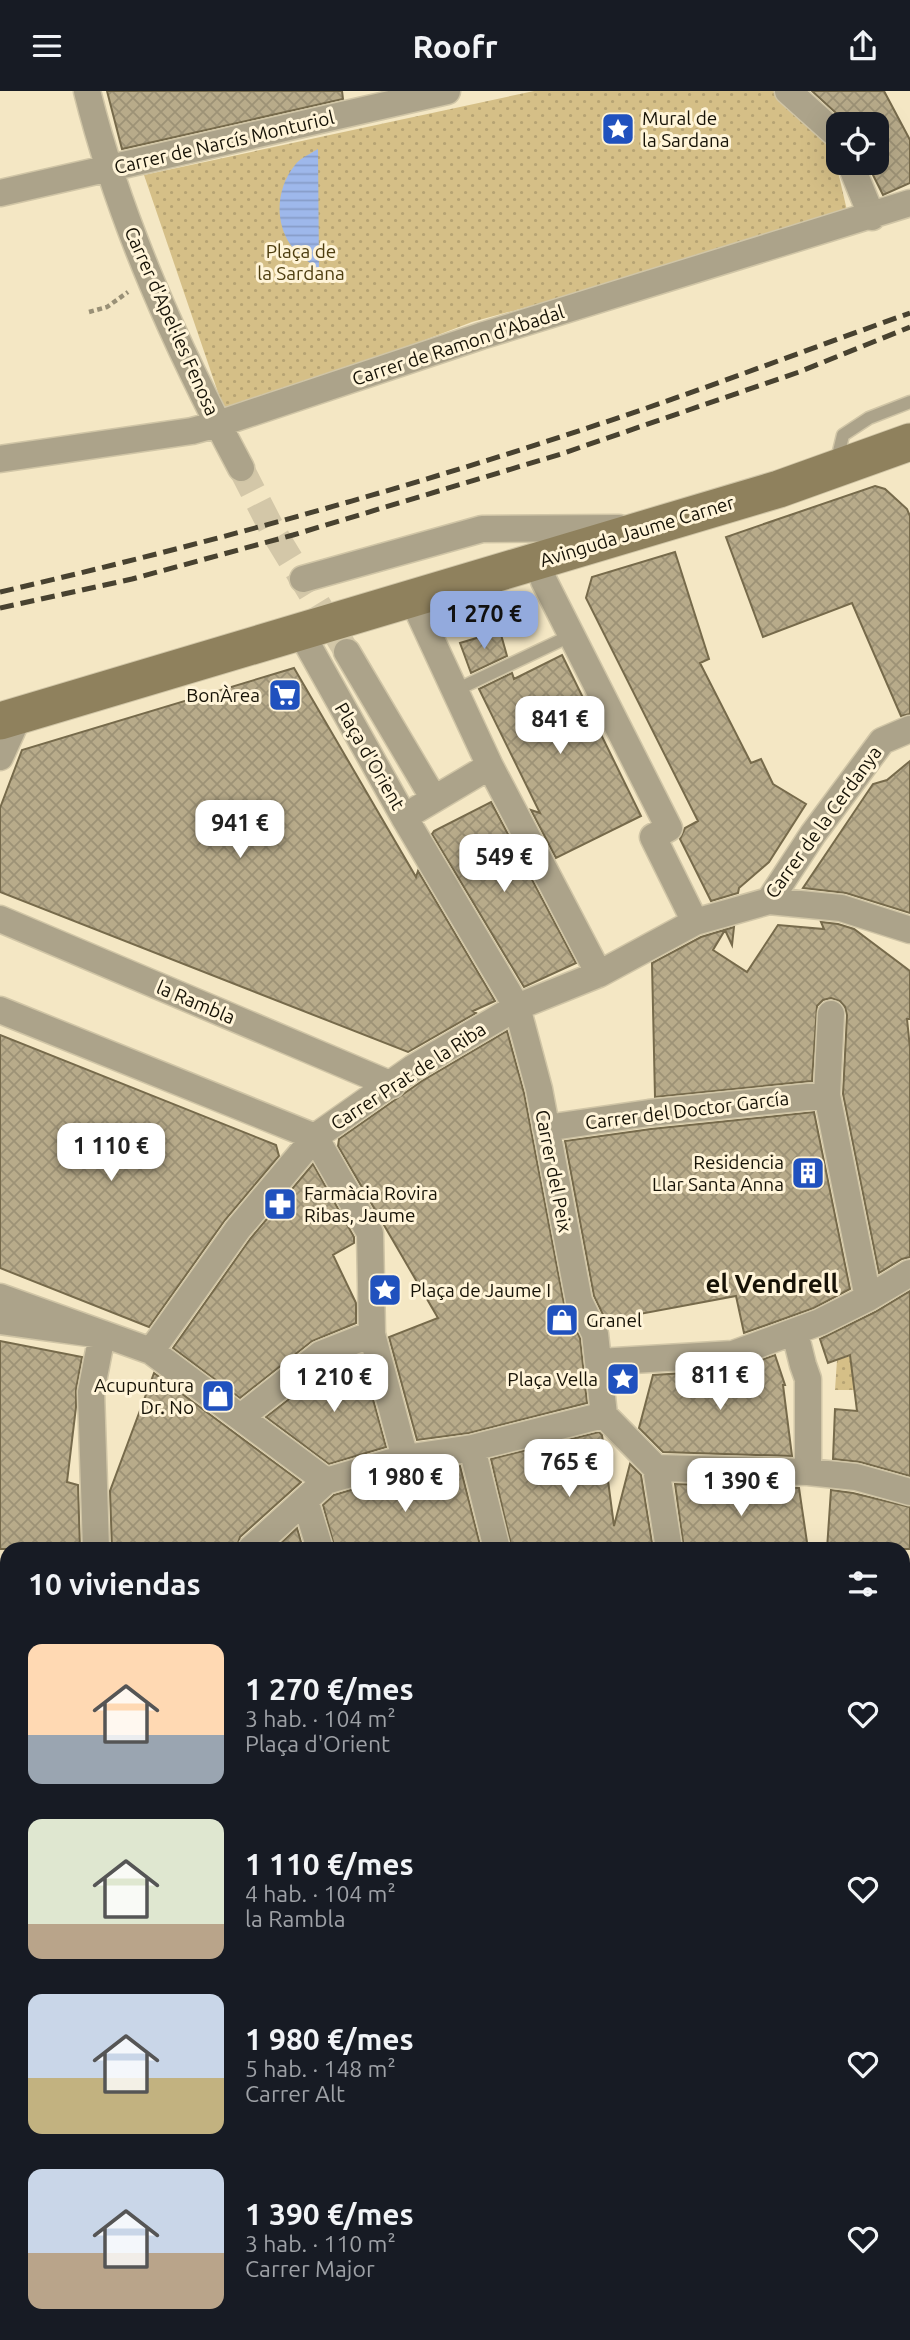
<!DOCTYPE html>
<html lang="es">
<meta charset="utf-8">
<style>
:root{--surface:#171b24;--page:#20242c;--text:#f1f3f6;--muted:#9ea1a6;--accent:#93aadd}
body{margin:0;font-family:Ubuntu,sans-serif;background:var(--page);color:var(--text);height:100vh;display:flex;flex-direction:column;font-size:26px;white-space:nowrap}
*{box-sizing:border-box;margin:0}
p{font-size:23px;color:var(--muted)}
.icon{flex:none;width:38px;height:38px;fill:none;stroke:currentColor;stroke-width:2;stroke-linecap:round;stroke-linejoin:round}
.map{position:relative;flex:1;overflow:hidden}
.drawer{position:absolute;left:0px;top:1451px;width:910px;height:800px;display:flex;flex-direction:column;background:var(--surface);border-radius:21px 21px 0 0;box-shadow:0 7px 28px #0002}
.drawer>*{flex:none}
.fabs{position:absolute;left:826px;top:21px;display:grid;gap:14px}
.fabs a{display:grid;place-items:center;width:63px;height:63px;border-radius:14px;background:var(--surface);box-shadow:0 7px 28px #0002;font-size:35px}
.price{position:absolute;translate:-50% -60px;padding:0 16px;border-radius:14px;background:#fff;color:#222;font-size:23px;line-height:46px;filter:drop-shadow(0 2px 4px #0008)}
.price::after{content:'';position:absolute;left:50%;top:42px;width:21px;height:16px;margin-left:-10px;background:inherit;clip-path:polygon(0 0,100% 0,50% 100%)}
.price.selected{background:var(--accent);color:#111}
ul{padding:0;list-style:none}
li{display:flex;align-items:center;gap:21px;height:175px;padding:0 28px}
li span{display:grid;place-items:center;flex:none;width:196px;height:140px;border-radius:14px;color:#555}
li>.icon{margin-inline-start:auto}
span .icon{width:84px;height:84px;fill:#fffc;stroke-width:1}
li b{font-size:30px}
h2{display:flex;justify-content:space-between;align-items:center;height:84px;padding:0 28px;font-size:30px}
header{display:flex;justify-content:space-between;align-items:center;height:91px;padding:0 28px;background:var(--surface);font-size:32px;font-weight:600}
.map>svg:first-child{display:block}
</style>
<header><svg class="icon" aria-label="menu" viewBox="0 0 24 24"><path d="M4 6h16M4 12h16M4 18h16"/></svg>Roofr<svg class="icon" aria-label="share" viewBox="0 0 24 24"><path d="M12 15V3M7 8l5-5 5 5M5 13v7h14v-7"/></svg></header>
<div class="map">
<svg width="910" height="2249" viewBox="0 0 910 2249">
<defs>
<pattern id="green-dots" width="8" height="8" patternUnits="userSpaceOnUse" patternTransform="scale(1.75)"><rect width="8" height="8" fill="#d5bf87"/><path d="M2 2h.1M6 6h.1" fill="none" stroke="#b6a373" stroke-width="1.8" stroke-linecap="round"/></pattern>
<pattern id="forest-firs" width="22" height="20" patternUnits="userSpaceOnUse" patternTransform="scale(1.75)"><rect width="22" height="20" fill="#d5bf87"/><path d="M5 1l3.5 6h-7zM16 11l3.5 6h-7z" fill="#b6a373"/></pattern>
<pattern id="water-rules" width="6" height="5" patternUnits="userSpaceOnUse" patternTransform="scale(1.75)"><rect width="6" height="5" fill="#9eb8eb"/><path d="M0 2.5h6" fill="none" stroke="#879dc8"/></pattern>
<pattern id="building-cross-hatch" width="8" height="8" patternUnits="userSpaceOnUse" patternTransform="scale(1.75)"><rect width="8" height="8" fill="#b8ab8a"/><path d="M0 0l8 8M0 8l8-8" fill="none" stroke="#9d9276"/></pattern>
</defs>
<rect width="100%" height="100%" fill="#f4e7c4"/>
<path fill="url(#green-dots)" d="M534 0H775L832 55 849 128 472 231 226 325 144 84Z
M850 1265 855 1299H835L837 1269Z
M910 2076V2249H830L831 2244H903V2090Z"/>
<path fill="url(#forest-firs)" d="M626 2244H789L787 2249H620Z"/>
<path fill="url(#water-rules)" d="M318 58 319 178C309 171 297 164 290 153 274 129 277 96 295 74 300 67 310 63 318 58Z"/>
<path fill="url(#building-cross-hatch)" stroke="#766a4b" stroke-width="2" d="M107 0H342L343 8 122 58Z
M812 0H884L910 49V92L883 104 867 72H877V33H848Z
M875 395 885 398 907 418 910 425V623L901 625 852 512 763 546 726 446Z
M675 461 709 568 700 572 751 672 761 668 773 693 806 713 769 771 739 797 738 802 711 810 680 748 685 737 698 730 586 507 592 486Z
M500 540 507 565 471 582 460 552Z
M562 564 641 725 556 767 531 719 540 722 479 598 512 582 514 588Z
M294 577 416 786 418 780 495 910 473 920 476 922 408 961 0 801V717L22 659Z
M910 670V822L846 802 803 797 873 693 887 689Z
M491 711 576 872 524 896 432 743 434 740Z
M821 831 838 833 854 838 910 880V928H907L910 957V1166L902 1168 879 1182 843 1003 847 924 845 916 840 910 831 907 823 909 817 915 812 990 655 1006 652 872 701 846 734 836 732 854 725 839 713 859 747 881 778 834 824 838Z
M507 940 524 1002 564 1213 580 1247 587 1312 469 1342 417 1349 389 1246 438 1227 338 1055 339 1048 422 990Z
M0 944 276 1054 279 1065 225 1129 149 1236 0 1177Z
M814 1021 850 1198 814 1217 744 1242 736 1205 634 1224V1226L607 1232 594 1205 565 1050 651 1038Z
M313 1073 354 1146V1152L333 1164 356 1212V1232L312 1250 240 1307 173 1257 250 1148Z
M910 1200V1385L860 1371 833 1368 835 1318 857 1320 850 1264 828 1272 820 1248 875 1221Z
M0 1250 82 1266 76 1298V1316L67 1391 78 1394 80 1458H0Z
M361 1264 386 1356 329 1373 266 1326 329 1277Z
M775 1264 785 1294H783L792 1365 663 1361 639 1337 653 1284 734 1279Z
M154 1282 301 1391 240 1446 236 1458H112L110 1400Z
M599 1341 602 1344 614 1435 630 1373 641 1384 653 1458H512L491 1368Z
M460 1375 481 1458H335L323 1414 334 1404 408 1382Z
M675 1393 799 1397 808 1458H684Z
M831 1399 853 1402 910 1416V1458H827Z
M297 1437 303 1458H275Z"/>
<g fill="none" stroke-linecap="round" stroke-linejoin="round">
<path stroke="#d3c7a8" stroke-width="26" stroke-dasharray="26 13" stroke-linecap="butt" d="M241 377 273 440 347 561"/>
<defs>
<path id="lane" d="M836 373 843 344 869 327 910 311
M454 600 572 544"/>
<path id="street" d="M87 0C120 132 177 257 241 377
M788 0 838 45
M850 72 872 126
M0 102 447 0
M0 368 192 340 218 333 481 245 910 112
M537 470 544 490 669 737 653 746 695 831
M303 488 482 438 619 437
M300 540 404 726 517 916 539 998 579 1210 595 1243 604 1324 656 1377 808 1381 856 1386 910 1401
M347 561 434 708
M0 666 20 622
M490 675 599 883
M404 726 490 675 412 507
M769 810 841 817 910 839
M0 828 392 994
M0 919 315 1046
M831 923 827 1004 868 1207
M546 1037 649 1022 827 1004
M315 1046 370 1142 372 1243 405 1367
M0 1206 151 1260 326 1390
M0 1230 102 1244 91 1301 96 1458
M795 1242 803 1274 808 1288V1381
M151 1260 238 1138 315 1046 413 977 517 916 599 883 695 831 769 810 813 743 882 650 910 638
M599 1271 733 1263 820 1231 868 1207 910 1182
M241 1326 321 1263 372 1243
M472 1357 497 1458
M656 1377 669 1458
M305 1409 320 1458
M251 1458 326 1390 405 1367 472 1357 604 1324
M0 1484 7 1483
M903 1551 910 1547
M0 1648 7 1647
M0 1833 7 1832
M0 1973 7 1974
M903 2002 910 2007
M903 2048 910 2039
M455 2244 462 2249
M44 2249 46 2244
M590 2249 596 2244
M815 2249 817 2244"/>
<path id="secondary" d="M0 630 779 398 910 351"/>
</defs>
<use href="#lane" stroke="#d0c5a6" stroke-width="15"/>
<use href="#street" stroke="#d0c5a6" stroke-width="29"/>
<use href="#secondary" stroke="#d0c5a6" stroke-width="39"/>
<path stroke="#999076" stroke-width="4.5" stroke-dasharray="5 3.5" stroke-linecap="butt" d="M89 221 107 216 128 201"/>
<use href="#lane" stroke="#aca38a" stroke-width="12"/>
<use href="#street" stroke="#aca38a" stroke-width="26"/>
<use href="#secondary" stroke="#8f815d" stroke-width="37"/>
<path stroke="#484230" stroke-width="5" stroke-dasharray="14 7" stroke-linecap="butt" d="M0 501C216 451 431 391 641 319 731 288 820 254 910 222
M0 517 132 488 293 444 561 363 799 281 910 236"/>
</g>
<defs>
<symbol id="sight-square" viewBox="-11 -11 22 22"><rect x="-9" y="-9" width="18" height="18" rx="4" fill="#2051be" stroke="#fff4d8"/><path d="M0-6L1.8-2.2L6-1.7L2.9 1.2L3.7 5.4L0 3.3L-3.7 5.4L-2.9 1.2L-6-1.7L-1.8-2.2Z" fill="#fff"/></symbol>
<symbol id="supermarket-square" viewBox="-11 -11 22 22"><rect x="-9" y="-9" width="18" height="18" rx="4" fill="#2051be" stroke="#fff4d8"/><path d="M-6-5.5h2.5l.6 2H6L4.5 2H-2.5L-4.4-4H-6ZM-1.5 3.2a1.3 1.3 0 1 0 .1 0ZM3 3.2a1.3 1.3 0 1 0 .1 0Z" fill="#fff"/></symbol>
<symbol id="building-square" viewBox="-11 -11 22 22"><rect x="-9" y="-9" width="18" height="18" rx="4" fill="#2051be" stroke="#fff4d8"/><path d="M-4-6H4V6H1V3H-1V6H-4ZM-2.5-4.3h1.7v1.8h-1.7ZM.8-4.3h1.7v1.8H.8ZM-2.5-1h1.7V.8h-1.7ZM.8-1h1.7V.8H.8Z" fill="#fff"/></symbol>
<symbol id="pharmacy-square" viewBox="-11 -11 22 22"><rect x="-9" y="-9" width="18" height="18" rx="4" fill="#2051be" stroke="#fff4d8"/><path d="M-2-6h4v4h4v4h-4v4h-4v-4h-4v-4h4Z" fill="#fff"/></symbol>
<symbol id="shop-square" viewBox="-11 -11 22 22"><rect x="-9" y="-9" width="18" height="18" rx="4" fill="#2051be" stroke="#fff4d8"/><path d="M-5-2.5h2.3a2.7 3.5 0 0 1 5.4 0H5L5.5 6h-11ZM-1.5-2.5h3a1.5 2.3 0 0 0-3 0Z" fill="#fff"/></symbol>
</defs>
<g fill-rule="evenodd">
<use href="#sight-square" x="599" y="19" width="38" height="38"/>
<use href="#supermarket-square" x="266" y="585" width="38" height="38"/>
<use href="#building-square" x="789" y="1063" width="38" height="38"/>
<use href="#pharmacy-square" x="261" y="1094" width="38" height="38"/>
<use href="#sight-square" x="366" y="1180" width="38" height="38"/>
<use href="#shop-square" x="543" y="1210" width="38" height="38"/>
<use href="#sight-square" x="604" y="1269" width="38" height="38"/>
<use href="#shop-square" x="199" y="1286" width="38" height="38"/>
</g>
<g text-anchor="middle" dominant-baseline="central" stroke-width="6" stroke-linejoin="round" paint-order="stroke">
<g font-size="19" fill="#161206" stroke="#fff4d8" text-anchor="start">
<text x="642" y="27">Mural de<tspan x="642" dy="22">la Sardana</tspan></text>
<text x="260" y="604" text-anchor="end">BonÀrea</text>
<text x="784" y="1071" text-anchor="end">Residencia<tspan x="784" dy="22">Llar Santa Anna</tspan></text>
<text x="304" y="1102">Farmàcia Rovira<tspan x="304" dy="22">Ribas, Jaume</tspan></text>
<text x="410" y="1199">Plaça de Jaume I</text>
<text x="586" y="1229">Granel</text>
<text x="598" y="1288" text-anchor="end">Plaça Vella</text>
<text x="194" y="1294" text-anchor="end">Acupuntura<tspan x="194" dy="22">Dr. No</tspan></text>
</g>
<g font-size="19" fill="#161206" stroke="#fff4d8">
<text transform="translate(224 51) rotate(-13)">Carrer de Narcís Monturiol</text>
<text transform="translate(172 230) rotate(66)">Carrer d'Apel·les Fenosa</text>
<text transform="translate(458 254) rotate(-18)">Carrer de Ramon d'Abadal</text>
<text transform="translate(637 440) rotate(-17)">Avinguda Jaume Carner</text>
<text transform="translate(370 665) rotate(60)">Plaça d'Orient</text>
<text transform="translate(823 731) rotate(-54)">Carrer de la Cerdanya</text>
<text transform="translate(196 911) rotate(23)">la Rambla</text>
<text transform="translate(408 985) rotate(-33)">Carrer Prat de la Riba</text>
<text transform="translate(687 1019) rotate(-7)">Carrer del Doctor García</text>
<text transform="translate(554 1080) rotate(79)">Carrer del Peix</text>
</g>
<g font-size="19" fill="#4e3e10" stroke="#fff4d8">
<text x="301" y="160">Plaça de<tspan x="301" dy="22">la Sardana</tspan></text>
</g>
<g font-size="26" font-weight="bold" fill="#161206" stroke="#fff4d8">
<text x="772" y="1192">el Vendrell</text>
</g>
</g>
</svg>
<div class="fabs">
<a><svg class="icon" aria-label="locate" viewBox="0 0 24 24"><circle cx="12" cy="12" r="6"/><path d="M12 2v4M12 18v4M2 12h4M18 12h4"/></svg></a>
</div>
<b class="price selected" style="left:484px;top:560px">1 270 €</b>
<b class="price" style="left:560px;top:665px">841 €</b>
<b class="price" style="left:240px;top:769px">941 €</b>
<b class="price" style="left:504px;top:803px">549 €</b>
<b class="price" style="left:111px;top:1092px">1 110 €</b>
<b class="price" style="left:720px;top:1321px">811 €</b>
<b class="price" style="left:334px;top:1323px">1 210 €</b>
<b class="price" style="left:569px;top:1408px">765 €</b>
<b class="price" style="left:405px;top:1423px">1 980 €</b>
<b class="price" style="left:741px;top:1427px">1 390 €</b>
<section class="drawer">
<h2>10 viviendas<svg class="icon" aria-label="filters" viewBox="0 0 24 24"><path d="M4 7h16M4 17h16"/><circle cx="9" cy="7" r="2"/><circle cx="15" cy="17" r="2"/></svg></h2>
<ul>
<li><span style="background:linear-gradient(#ffd9b3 65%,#9aa5b1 0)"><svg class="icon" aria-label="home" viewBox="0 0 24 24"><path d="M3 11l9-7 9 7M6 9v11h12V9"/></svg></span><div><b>1 270 €/mes</b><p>3 hab. · 104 m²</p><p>Plaça d'Orient</p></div><svg class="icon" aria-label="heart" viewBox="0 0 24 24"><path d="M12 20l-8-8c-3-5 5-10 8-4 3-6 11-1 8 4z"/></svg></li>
<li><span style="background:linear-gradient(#dfe7d0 75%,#b9a48a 0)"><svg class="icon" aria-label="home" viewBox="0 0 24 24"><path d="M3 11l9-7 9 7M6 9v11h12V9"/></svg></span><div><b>1 110 €/mes</b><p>4 hab. · 104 m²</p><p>la Rambla</p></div><svg class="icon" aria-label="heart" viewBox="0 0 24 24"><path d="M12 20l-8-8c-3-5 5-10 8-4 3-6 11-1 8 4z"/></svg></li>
<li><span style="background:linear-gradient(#c9d6e8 60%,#c2b280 0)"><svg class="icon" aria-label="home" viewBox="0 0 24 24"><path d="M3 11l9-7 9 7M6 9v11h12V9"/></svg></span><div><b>1 980 €/mes</b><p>5 hab. · 148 m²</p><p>Carrer Alt</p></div><svg class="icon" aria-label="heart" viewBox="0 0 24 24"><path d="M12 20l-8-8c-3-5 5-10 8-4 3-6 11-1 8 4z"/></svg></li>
<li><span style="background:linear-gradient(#c9d6e8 60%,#b9a48a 0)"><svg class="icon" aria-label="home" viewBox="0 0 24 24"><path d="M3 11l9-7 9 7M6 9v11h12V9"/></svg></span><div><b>1 390 €/mes</b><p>3 hab. · 110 m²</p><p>Carrer Major</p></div><svg class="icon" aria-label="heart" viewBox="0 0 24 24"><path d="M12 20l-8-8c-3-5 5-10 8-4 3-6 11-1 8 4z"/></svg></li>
</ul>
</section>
</div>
